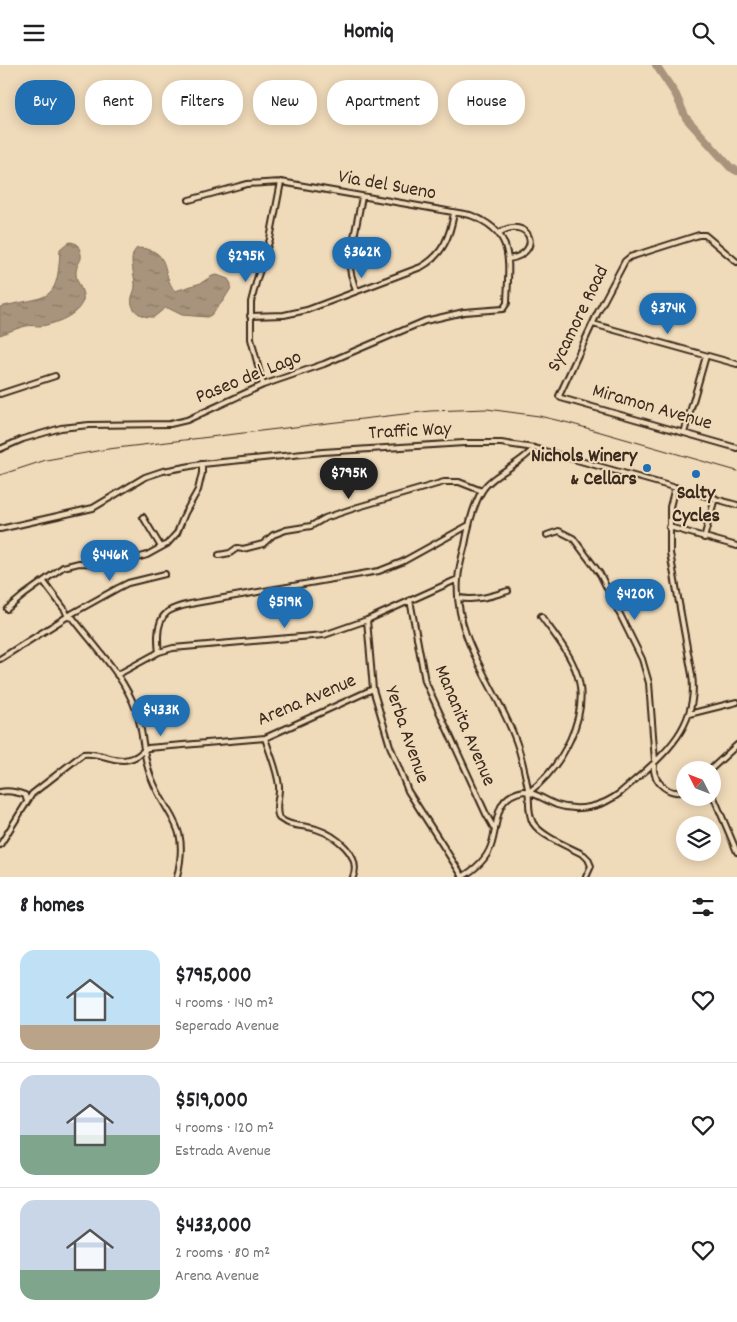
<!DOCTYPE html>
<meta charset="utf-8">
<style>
:root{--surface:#fff;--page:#f6f6f6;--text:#202124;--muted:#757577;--line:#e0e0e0;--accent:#1f6fb2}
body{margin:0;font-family:Dekko,sans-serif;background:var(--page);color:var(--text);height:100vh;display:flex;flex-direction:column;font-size:19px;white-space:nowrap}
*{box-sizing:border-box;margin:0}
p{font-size:16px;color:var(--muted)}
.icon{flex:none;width:28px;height:28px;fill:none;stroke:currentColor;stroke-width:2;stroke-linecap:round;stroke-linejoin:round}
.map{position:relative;height:812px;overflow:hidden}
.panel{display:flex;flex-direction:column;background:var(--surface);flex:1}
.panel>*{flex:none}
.guide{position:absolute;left:15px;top:15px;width:708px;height:45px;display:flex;gap:10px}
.needle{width:32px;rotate:312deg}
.tools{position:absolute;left:676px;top:696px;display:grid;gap:10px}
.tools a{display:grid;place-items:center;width:45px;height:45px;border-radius:50%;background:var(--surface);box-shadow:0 2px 12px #0003;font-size:25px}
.price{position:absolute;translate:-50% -42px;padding:0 11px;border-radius:18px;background:var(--accent);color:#fff;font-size:16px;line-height:32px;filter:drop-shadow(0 1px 2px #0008)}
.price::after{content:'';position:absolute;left:50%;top:30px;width:15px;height:11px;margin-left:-8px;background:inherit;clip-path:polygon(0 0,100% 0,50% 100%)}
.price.on{background:#222;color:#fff}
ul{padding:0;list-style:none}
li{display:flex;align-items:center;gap:15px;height:125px;padding:0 20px}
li+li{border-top:1px solid var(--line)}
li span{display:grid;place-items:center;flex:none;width:140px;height:100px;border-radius:15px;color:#555}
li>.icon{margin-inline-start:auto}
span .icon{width:60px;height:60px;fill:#fffc;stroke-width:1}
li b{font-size:21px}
h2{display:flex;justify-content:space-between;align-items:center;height:60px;padding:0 20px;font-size:21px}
.tag{padding:0 18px;border-radius:20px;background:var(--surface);box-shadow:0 2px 12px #0003;font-size:18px;line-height:45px}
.tag.on{background:var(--accent);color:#fff}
header{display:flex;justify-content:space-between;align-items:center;height:65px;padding:0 20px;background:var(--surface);font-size:22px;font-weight:700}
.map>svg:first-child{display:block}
</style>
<header><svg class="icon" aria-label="menu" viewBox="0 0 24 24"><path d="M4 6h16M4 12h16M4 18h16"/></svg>Homiq<svg class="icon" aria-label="search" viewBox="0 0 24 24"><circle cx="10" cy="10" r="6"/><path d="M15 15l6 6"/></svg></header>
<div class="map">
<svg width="737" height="812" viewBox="0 0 737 812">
<defs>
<pattern id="water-ripples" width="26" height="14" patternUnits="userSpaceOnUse" patternTransform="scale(1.25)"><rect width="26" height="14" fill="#a8947c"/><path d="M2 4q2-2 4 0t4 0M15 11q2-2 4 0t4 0" fill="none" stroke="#8a7965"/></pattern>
</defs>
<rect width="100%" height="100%" fill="#efdab9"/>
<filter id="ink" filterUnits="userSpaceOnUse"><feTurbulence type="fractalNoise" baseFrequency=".02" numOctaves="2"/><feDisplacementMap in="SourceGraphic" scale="10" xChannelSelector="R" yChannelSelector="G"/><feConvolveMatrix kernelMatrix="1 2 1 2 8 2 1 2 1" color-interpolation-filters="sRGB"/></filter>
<g filter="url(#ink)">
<path fill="url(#water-ripples)" stroke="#7c6a56" d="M71 177 77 179C87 198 76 194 76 209 76 218 85 226 83 235 79 250 55 259 41 261 36 261 31 260 26 261 17 263 8 267 0 270V242C48 230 58 240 60 184L66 179Z
M137 183C173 184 160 209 175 226L201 218 212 211 217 210 228 214 231 219V223L223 236 211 250 207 252 182 250 168 243H165L154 252C142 253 129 246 132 232 133 228 135 225 135 221 135 208 127 193 137 183Z"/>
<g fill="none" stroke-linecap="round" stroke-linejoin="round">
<path stroke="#a8947c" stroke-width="8" d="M656 0 676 30 686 53 730 102 737 106"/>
<defs>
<path id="minor" d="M499 168C529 149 545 188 509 194
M737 197 705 170H699L630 192 625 196 598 247 559 331 561 333 737 383
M356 226 351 209 349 197 362 132
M250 251 284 250 307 245 421 202C443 190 450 171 454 148
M593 259 737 299
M263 320 251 274V237L257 214 270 174 281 117
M0 329 55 311
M684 368 706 291
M534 383C520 400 491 410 482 426 473 440 468 463 465 480 462 491 459 502 458 514 453 575 497 622 516 676 522 692 525 708 528 724 530 735 527 747 533 758 542 772 570 782 584 790L588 794 591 801 586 812
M0 384 23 374 61 363 89 360 170 359 187 355 263 320 324 299 425 256 464 247 503 244 507 238C508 198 517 167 470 150L281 117 247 119 189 135
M143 452 161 482
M669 462 737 481
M0 464 93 443 145 412 163 406 202 399 323 387 464 378H501L534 383 737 440
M547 470 559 466 573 473 600 509 642 594 649 618 655 696C649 714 668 732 685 726
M704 473 715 433
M219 490 230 488 237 483 243 484 263 479 273 470 286 465 311 461 325 453 358 442 444 417H459L482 426
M44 517 65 545 68 552
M459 533C477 536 491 531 508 526
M410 535 425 616 486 749 495 765
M7 544 24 530 63 502 79 498 108 499 124 497 147 490 167 479 177 468 185 448 198 425 202 408V399
M68 552 73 553C95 582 124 611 136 645 144 667 142 690 151 712 168 756 190 758 177 812
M367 555 373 624 390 681 408 726 463 812
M159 587C158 582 158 576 158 571 159 544 173 543 195 538L379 506 402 497 469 460
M0 594 73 548 118 523 128 518 165 509
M117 610 159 587 173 583 324 570 367 555 458 514
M689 649 737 637
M265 673C270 689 277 704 279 721 280 732 274 742 279 753 292 763 302 759 316 764 335 770 362 790 353 812
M710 705 737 680
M0 727C8 725 17 727 25 730L27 736
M529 727C561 703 591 650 577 609 570 588 554 569 541 551
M712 728 737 787
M0 780 32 729 83 689C101 686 118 701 135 692 140 690 143 685 148 683L265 673 373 624
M462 812C474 805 486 795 491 781 499 758 493 731 524 726 536 728 546 736 557 740 578 747 602 742 620 728 656 696 700 666 692 610L670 488V442L675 422"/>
</defs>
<use href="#minor" stroke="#3b2a1e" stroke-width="8"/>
<use href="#minor" stroke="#efdab9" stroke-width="4"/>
<path stroke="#3b2a1e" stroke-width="1" d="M0 410 46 395 108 384 430 346 487 344 539 351 569 358 737 406"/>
</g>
</g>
<g fill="#1f6fb2" stroke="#efdab9" stroke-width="2">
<circle cx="647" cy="403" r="5"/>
<circle cx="696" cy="409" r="5"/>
</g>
<g text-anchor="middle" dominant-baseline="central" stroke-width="4" stroke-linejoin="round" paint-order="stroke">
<g font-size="20" fill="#3b2a1e" stroke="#efdab9">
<text transform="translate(387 121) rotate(10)">Via del Sueno</text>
<text transform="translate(579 254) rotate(-64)">Sycamore Road</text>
<text transform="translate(249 313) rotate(-22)">Paseo del Lago</text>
<text transform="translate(652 343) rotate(16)">Miramon Avenue</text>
<text transform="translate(410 367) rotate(-3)">Traffic Way</text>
<text transform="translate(307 636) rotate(-23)">Arena Avenue</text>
<text transform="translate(464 661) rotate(67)">Mananita Avenue</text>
<text transform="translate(406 670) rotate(71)">Yerba Avenue</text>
</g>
<g font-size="20" font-weight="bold" fill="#3b2a1e" stroke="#efdab9" text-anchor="end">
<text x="637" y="392">Nichols Winery<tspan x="637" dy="23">&amp; Cellars</tspan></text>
<text x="696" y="429" text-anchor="middle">Salty<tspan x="696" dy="23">Cycles</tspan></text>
</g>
</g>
</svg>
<div class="tools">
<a><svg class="needle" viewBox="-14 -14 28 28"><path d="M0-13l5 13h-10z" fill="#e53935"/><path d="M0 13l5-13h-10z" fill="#757577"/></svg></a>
<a><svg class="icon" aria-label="layers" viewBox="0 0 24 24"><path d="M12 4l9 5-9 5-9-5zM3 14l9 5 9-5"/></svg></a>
</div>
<b class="price" style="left:362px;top:214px">$362K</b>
<b class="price" style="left:246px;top:218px">$295K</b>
<b class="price" style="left:668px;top:270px">$374K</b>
<b class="price on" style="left:349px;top:435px">$795K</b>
<b class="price" style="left:110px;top:517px">$446K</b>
<b class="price" style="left:635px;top:556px">$420K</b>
<b class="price" style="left:285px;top:564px">$519K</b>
<b class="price" style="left:161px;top:672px">$433K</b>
<div class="guide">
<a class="tag on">Buy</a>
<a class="tag">Rent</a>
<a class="tag">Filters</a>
<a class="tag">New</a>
<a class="tag">Apartment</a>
<a class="tag">House</a>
</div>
</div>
<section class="panel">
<h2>8 homes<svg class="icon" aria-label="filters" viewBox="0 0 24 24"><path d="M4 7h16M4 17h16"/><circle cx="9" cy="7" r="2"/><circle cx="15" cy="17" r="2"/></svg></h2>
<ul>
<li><span style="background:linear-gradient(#bfe0f5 75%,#b9a48a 0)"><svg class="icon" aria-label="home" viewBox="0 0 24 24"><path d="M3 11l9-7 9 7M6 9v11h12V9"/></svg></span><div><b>$795,000</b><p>4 rooms · 140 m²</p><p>Seperado Avenue</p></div><svg class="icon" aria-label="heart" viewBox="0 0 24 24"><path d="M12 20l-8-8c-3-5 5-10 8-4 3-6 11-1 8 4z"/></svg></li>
<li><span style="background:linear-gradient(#c9d6e8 60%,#7fa58c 0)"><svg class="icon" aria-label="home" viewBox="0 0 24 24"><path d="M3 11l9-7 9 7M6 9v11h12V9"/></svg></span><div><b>$519,000</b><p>4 rooms · 120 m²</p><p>Estrada Avenue</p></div><svg class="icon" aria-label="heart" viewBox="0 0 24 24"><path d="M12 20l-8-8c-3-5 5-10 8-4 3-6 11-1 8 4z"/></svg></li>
<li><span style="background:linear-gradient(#c9d6e8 70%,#7fa58c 0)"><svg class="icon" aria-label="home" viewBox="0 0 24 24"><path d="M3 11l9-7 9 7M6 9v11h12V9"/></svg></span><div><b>$433,000</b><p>2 rooms · 80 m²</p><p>Arena Avenue</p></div><svg class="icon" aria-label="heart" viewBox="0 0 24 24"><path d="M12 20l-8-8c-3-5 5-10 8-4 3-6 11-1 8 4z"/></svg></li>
</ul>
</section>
